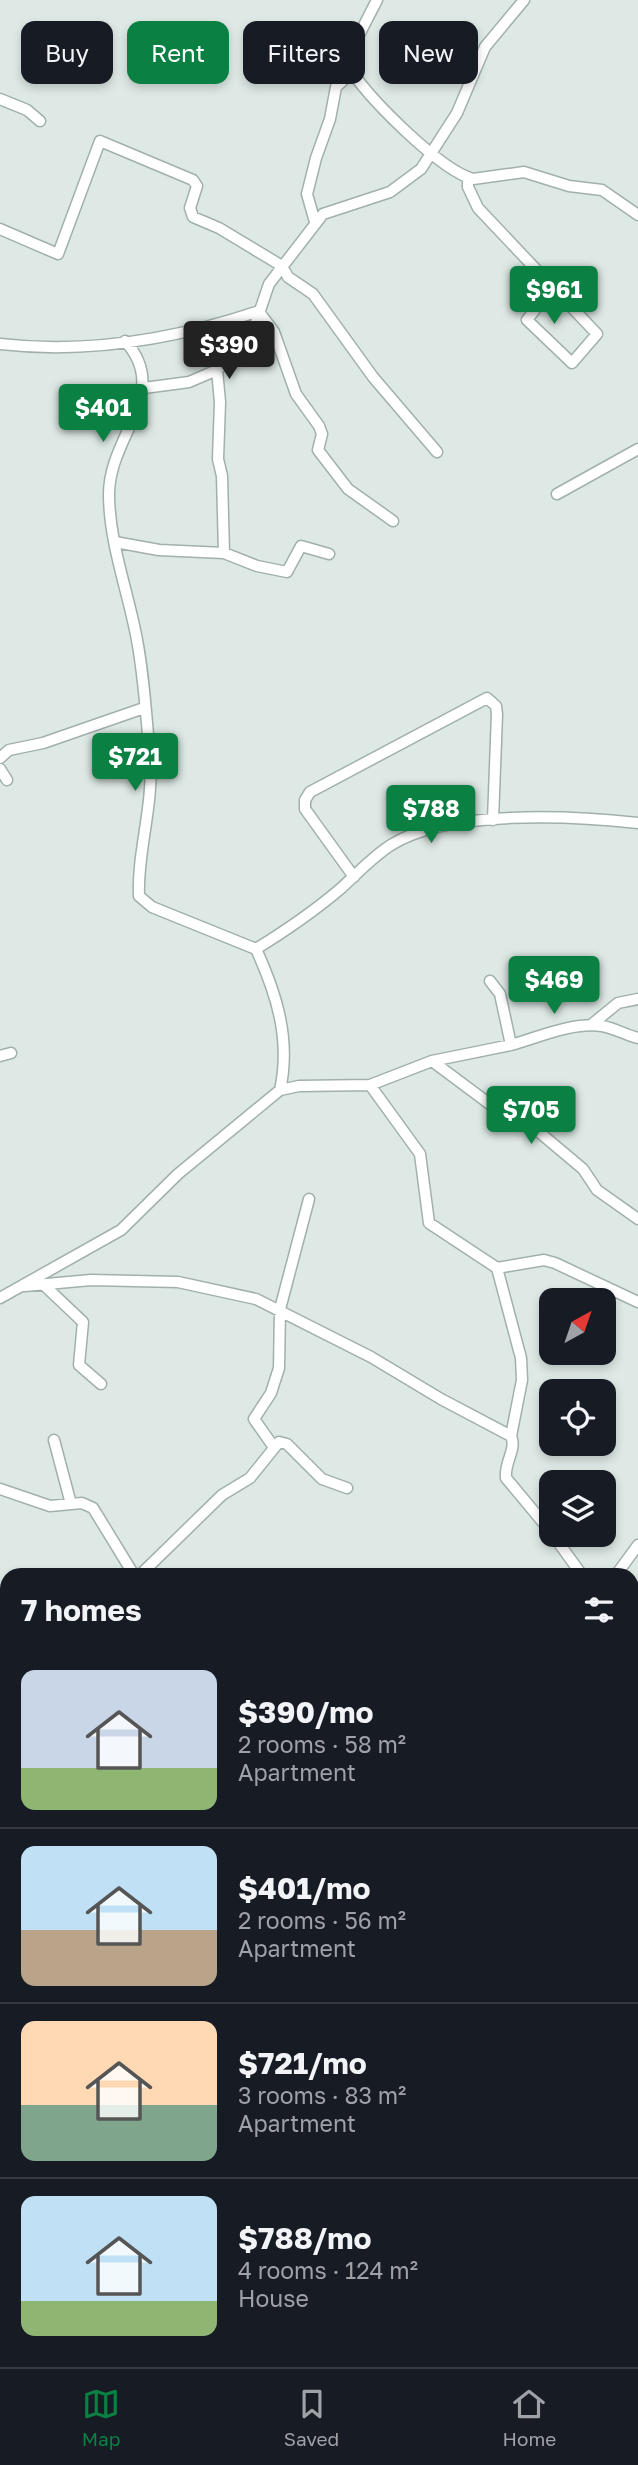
<!DOCTYPE html>
<meta charset="utf-8">
<style>
:root{--surface:#171b24;--page:#242831;--text:#f1f3f6;--muted:#9ea1a6;--line:#363941;--accent:#0b8043}
body{margin:0;font-family:"Golos Text",sans-serif;background:var(--page);color:var(--text);height:100vh;display:flex;flex-direction:column;font-size:26px;white-space:nowrap}
*{box-sizing:border-box;margin:0}
p{font-size:23px;color:var(--muted)}
.icon{flex:none;width:38px;height:38px;fill:none;stroke:currentColor;stroke-width:2;stroke-linecap:round;stroke-linejoin:round}
.map{position:relative;flex:1;overflow:hidden}
.sheet{position:absolute;left:0px;top:1568px;width:639px;height:800px;display:flex;flex-direction:column;background:var(--surface);border-radius:21px 21px 0 0;box-shadow:0 4px 10px #0003}
.sheet>*{flex:none}
.hud{position:absolute;left:21px;top:21px;width:597px;height:63px;display:flex;gap:14px}
.needle{width:46px;rotate:40deg}
.controls{position:absolute;left:539px;top:1288px;display:grid;gap:14px}
.controls a{display:grid;place-items:center;width:77px;height:77px;border-radius:14px;background:var(--surface);box-shadow:0 4px 10px #0003;font-size:35px}
.price{position:absolute;translate:-50% -60px;padding:0 16px;border-radius:7px;background:var(--accent);color:#fff;font-size:23px;line-height:46px;filter:drop-shadow(0 2px 4px #0008)}
.price::after{content:'';position:absolute;left:50%;top:42px;width:21px;height:16px;margin-left:-10px;background:inherit;clip-path:polygon(0 0,100% 0,50% 100%)}
.price.active{background:#222;color:#fff}
ul{padding:0;list-style:none}
li{display:flex;align-items:center;gap:21px;height:175px;padding:0 21px}
li+li{border-top:2px solid var(--line)}
li span{display:grid;place-items:center;flex:none;width:196px;height:140px;border-radius:14px;color:#555}
li>.icon{margin-inline-start:auto}
span .icon{width:84px;height:84px;fill:#fffc;stroke-width:1}
li b{font-size:30px}
h2{display:flex;justify-content:space-between;align-items:center;height:84px;padding:0 21px;font-size:30px}
.pill{padding:0 24px;border-radius:14px;background:var(--surface);box-shadow:0 4px 10px #0003;font-size:24px;line-height:63px}
.pill.active{background:var(--accent);color:#fff}
.tab-bar{display:flex;justify-content:space-around;align-items:center;height:98px;border-top:2px solid var(--line);background:var(--surface);font-size:19px;color:var(--muted)}
.tab-bar a{display:grid;justify-items:center;gap:4px}
.tab-bar .active{color:var(--accent)}
.map>svg:first-child{display:block}
</style>
<div class="map">
<svg width="638" height="2367" viewBox="0 0 638 2367">
<rect width="100%" height="100%" fill="#dee9e5"/>
<g fill="none" stroke-linecap="round" stroke-linejoin="round">
<defs>
<path id="minor" d="M377 0 359 35 352 72C372 101 440 170 473 179L524 172 569 186 602 190 638 215
M0 99 27 110 40 121
M468 177V187L478 208 597 334 572 363 527 320 552 287
M315 222 307 194 316 158 330 119 336 87 352 72
M0 229 58 254 100 141 193 180 197 186 190 208 193 217 219 228 282 266 288 277 313 294 373 377 437 452
M259 312 274 332 296 394 319 426 322 434 318 450 348 489 393 521
M125 341C172 392 109 436 109 494 109 540 126 586 135 630 144 671 146 716 150 757 154 806 137 851 139 896L152 907 256 949C277 995 291 1040 280 1090
M0 344C87 354 176 339 259 311
M217 370 220 402 218 459 222 476 224 553
M144 388 189 382 217 370 251 337 269 284 323 214 390 192 421 169 457 113 485 47 524 0
M557 494 638 449
M115 542 159 550 224 553 257 566 287 572 301 546 329 554
M0 758 9 750 43 743 144 708
M0 769 7 780
M354 877 305 809V800L310 792 487 698 496 706 497 714 493 820
M256 949C285 931 313 912 339 890 356 875 372 857 391 845 447 809 574 816 638 823
M490 981 500 994 511 1045C539 1037 572 1022 602 1026 614 1028 626 1035 638 1038
M591 1025 618 1003 638 999
M0 1056 11 1053
M432 1061 491 1105 533 1127 583 1169 597 1190 638 1219
M370 1085 420 1154 429 1223 497 1268 521 1358 522 1380 511 1436
M497 1268 544 1260 555 1263 638 1302
M43 1284 83 1322 79 1365 101 1384
M25 1286 91 1280 178 1282 256 1299 371 1357 441 1399 511 1436C517 1450 504 1462 506 1478L551 1532
M0 1298 121 1230 178 1174 280 1090 299 1086 370 1085 432 1061 511 1045
M54 1440 71 1504
M273 1446 254 1419 271 1393 279 1368 280 1309 309 1199
M0 1489 50 1506 82 1503 93 1508 134 1575
M553 1535 582 1575
M140 1575 222 1495 250 1478 279 1442 287 1444 322 1479 347 1488
M616 1575 638 1545
M632 1630 638 1633
M632 1675 638 1681
M632 1715 638 1709
M0 1735 7 1732
M632 1755 638 1761
M0 1828 7 1843
M0 1856 7 1852
M632 1934 638 1941
M0 2130 7 2126
M632 2162 638 2158
M454 2361 465 2367
M161 2367 166 2361"/>
</defs>
<use href="#minor" stroke="#a1b0ac" stroke-width="13"/>
<use href="#minor" stroke="#fff" stroke-width="10"/>
</g>
</svg>
<div class="controls">
<a><svg class="needle" viewBox="-14 -14 28 28"><path d="M0-13l5 13h-10z" fill="#e53935"/><path d="M0 13l5-13h-10z" fill="#9ea1a6"/></svg></a>
<a><svg class="icon" aria-label="locate" viewBox="0 0 24 24"><circle cx="12" cy="12" r="6"/><path d="M12 2v4M12 18v4M2 12h4M18 12h4"/></svg></a>
<a><svg class="icon" aria-label="layers" viewBox="0 0 24 24"><path d="M12 4l9 5-9 5-9-5zM3 14l9 5 9-5"/></svg></a>
</div>
<b class="price" style="left:554px;top:326px">$961</b>
<b class="price active" style="left:229px;top:381px">$390</b>
<b class="price" style="left:103px;top:444px">$401</b>
<b class="price" style="left:135px;top:793px">$721</b>
<b class="price" style="left:431px;top:845px">$788</b>
<b class="price" style="left:554px;top:1016px">$469</b>
<b class="price" style="left:531px;top:1146px">$705</b>
<div class="hud">
<a class="pill">Buy</a>
<a class="pill active">Rent</a>
<a class="pill">Filters</a>
<a class="pill">New</a>
</div>
<section class="sheet">
<h2>7 homes<svg class="icon" aria-label="filters" viewBox="0 0 24 24"><path d="M4 7h16M4 17h16"/><circle cx="9" cy="7" r="2"/><circle cx="15" cy="17" r="2"/></svg></h2>
<ul>
<li><span style="background:linear-gradient(#c9d6e8 70%,#8fb573 0)"><svg class="icon" aria-label="home" viewBox="0 0 24 24"><path d="M3 11l9-7 9 7M6 9v11h12V9"/></svg></span><div><b>$390/mo</b><p>2 rooms · 58 m²</p><p>Apartment</p></div></li>
<li><span style="background:linear-gradient(#bfe0f5 60%,#b9a48a 0)"><svg class="icon" aria-label="home" viewBox="0 0 24 24"><path d="M3 11l9-7 9 7M6 9v11h12V9"/></svg></span><div><b>$401/mo</b><p>2 rooms · 56 m²</p><p>Apartment</p></div></li>
<li><span style="background:linear-gradient(#ffd9b3 60%,#7fa58c 0)"><svg class="icon" aria-label="home" viewBox="0 0 24 24"><path d="M3 11l9-7 9 7M6 9v11h12V9"/></svg></span><div><b>$721/mo</b><p>3 rooms · 83 m²</p><p>Apartment</p></div></li>
<li><span style="background:linear-gradient(#bfe0f5 75%,#8fb573 0)"><svg class="icon" aria-label="home" viewBox="0 0 24 24"><path d="M3 11l9-7 9 7M6 9v11h12V9"/></svg></span><div><b>$788/mo</b><p>4 rooms · 124 m²</p><p>House</p></div></li>
</ul>
</section>
</div>
<nav class="tab-bar">
<a class="active"><svg class="icon" aria-label="map" viewBox="0 0 24 24"><path d="M3 6l6-2 6 2 6-2v14l-6 2-6-2-6 2zM9 4v14M15 6v14"/></svg>Map</a>
<a><svg class="icon" aria-label="saved" viewBox="0 0 24 24"><path d="M7 4h10v16l-5-4-5 4z"/></svg>Saved</a>
<a><svg class="icon" aria-label="home" viewBox="0 0 24 24"><path d="M3 11l9-7 9 7M6 9v11h12V9"/></svg>Home</a>
</nav>
